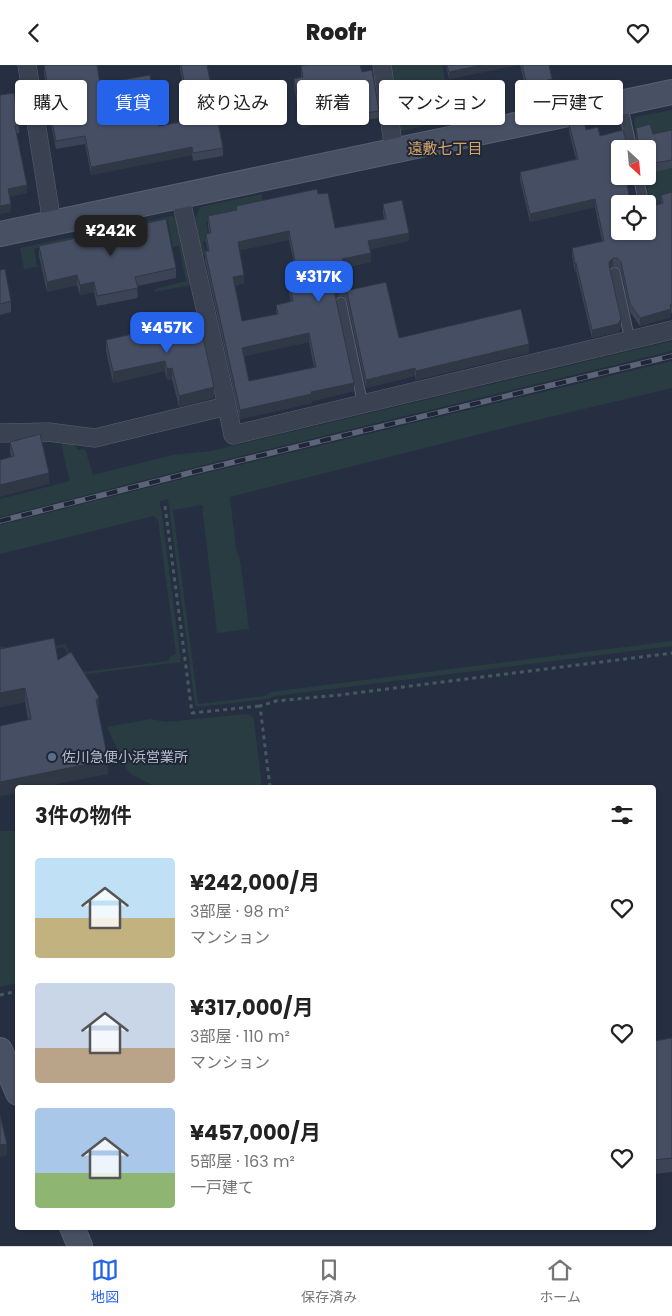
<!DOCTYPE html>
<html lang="ja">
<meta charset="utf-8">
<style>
:root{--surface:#fff;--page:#f2f2f2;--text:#222;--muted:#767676;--line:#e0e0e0;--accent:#2563eb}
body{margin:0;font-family:Poppins,"Noto Sans JP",sans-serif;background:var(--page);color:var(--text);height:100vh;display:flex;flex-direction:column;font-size:19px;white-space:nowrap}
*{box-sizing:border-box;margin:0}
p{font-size:16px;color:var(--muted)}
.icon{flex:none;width:28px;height:28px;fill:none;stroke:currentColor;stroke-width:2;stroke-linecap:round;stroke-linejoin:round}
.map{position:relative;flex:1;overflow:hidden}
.sheet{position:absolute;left:15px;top:720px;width:641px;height:445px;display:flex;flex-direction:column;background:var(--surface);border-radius:5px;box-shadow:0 1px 4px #0004}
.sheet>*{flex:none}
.guide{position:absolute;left:15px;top:15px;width:642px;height:45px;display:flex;gap:10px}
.needle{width:32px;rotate:154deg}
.buttons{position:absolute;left:611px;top:75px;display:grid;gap:10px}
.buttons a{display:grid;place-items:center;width:45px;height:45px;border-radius:5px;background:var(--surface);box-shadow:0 1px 4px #0004;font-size:25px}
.price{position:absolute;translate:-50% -42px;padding:0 11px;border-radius:10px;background:var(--accent);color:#fff;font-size:16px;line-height:32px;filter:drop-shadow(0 1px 2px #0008)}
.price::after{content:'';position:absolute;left:50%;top:30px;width:15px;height:11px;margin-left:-8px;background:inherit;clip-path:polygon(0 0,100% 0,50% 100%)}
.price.active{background:#222;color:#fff}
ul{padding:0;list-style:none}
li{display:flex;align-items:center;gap:15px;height:125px;padding:0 20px}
li span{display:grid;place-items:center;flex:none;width:140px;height:100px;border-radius:5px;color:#555}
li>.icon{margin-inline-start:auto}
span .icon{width:60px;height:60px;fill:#fffc;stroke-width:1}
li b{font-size:21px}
h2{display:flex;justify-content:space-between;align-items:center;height:60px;padding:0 20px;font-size:21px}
.pill{padding:0 18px;border-radius:5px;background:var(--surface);box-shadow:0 1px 4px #0004;font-size:18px;line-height:45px}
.pill.active{background:var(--accent);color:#fff}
header{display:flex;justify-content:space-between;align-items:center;height:65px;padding:0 20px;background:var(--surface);font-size:22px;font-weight:800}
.menu{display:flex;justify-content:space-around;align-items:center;height:70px;border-top:1px solid var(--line);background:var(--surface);font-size:14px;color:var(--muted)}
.menu a{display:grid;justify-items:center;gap:2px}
.menu .active{color:var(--accent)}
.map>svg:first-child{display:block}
</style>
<header><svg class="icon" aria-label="back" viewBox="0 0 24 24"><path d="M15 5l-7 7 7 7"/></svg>Roofr<svg class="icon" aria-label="heart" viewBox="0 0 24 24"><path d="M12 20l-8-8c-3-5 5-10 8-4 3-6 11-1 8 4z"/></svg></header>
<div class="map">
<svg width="672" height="1181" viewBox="0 0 672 1181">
<rect width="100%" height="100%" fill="#262f41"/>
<path fill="#283c42" d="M390 0H442L453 55 400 66Z
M672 45V134L659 137 661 146 652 147 645 111H648V84H639L634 58 635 52Z
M262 129 263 136 233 151 206 157 209 176 203 177 206 191 202 190 195 154 200 142Z
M172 151 178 155 191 220 155 227V224L186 216 179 181 173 182 168 157 34 184 37 202 24 204 20 183Z
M672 276V286L200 401 0 452V434L70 416 63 388 62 377 74 379 78 385 85 384 93 410 173 390 211 386Z
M672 296V323L504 363 230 432 236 484 240 495 249 564 217 568 202 440 173 445 198 639 264 631 271 627 672 576V581L275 631 267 634 199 642 195 640 168 434 160 436 181 597 79 610 64 582 0 594V581L32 585 65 579 79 606 82 607 168 596 170 592 176 589 158 455 154 451 0 489V460L202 409Z
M246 649 252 651 254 655 262 722H156L131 709 126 703 107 662 150 654 167 657Z
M0 766H18L17 918 0 922Z"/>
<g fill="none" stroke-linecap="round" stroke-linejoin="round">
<defs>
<path id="lane" d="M622 38 632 84
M638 111 644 139
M615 207 630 275
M341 237 363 340"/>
<path id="street" d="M27 0 52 158
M382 0 394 86
M227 341 233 370 672 265
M0 368 48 367 95 373 227 341 180 131"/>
<path id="secondary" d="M0 169 672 27
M0 985 18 1028
M72 1162 80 1181"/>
</defs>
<use href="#lane" stroke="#585f6e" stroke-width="11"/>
<use href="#street" stroke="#585f6e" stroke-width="19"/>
<use href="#secondary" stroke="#585f6e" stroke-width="26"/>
<path stroke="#46595f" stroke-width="3" stroke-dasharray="4 4" stroke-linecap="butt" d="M165 441 192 648 260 641
M270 722 260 641 276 636 340 630 672 588
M0 930 18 926"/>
<use href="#lane" stroke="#3a4151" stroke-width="9"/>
<use href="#street" stroke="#3a4151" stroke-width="18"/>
<use href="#secondary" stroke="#485064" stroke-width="24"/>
<defs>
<path id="rail" d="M0 456 201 405 672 291"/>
</defs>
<use href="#rail" stroke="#5c6578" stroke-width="5.5"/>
<use href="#rail" stroke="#1f2636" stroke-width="4" stroke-dasharray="11" stroke-linecap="butt"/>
</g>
<path fill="#3b4355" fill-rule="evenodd" d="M180 0H207L223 83V91L193 96 192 90 91 110 85 79 56 84 48 45V37H49L44 9V1L100 19 159 61 190 56 180 5Z
M446 0H518L449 14Z
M520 0H549L552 22 527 28Z
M301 1 362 7 379 46V53L358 56 357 52 334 57V56L302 63 294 22V14L301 12Z
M14 28 19 60V68L16 69 27 120V128L10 131 11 139V147L0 149V30Z
M569 59 600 71 633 82 637 78 636 71V63L653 69 672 65V103L654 107V104L648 105V84H620V166L661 139V130L672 127V248H671V252L640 261 630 247 621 205 617 201H613L610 204 621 262 618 267 592 273 576 206 575 207 572 191V183L602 176 595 142 530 157 520 115V107L576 94 569 67Z
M318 129 335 163 384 154 383 148V139L409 176 370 184 371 197 344 203 350 225 399 273 529 288 416 315 415 311 366 323 347 236 343 231H339L336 234 354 326 312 336V338L240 354 205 195V186H208L206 178V169L209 168 208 160V151L236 145V141ZM289 175 298 216 289 219V228L291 236 276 240V249L242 256 235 221 244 218 240 185ZM309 277 314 302 249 316 244 291Z
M39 181 176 203V213L137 221 138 233 97 241 94 227 80 230 77 220 47 227 39 191Z
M0 205 11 236V247L0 250Z
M199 254 214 333 179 342 172 314 167 315 165 306 113 318 106 286V275Z
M10 377 49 419 11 392 10 388Z
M58 595 99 646 98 647 108 709 18 722V728L0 731 28 655 25 637 0 642Z
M672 973V1107L654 1109V976Z"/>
<path fill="#303745" d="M482 0H518L449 14V7Z
M552 14V22L527 28V20Z
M357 44V52L334 57V50Z
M334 48V56L302 63V55Z
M192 82V90L91 110V102Z
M654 96V104L648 105V97Z
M27 120V128L8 132V124Z
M595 134V142L530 157V149Z
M11 139V147L0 149V141Z
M289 166V175L238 186V177Z
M409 168V176L368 185V176Z
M371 188V197L342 203V194Z
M613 193V201L609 205V197Z
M576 198V206L575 207V199Z
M77 210V220L47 227V217Z
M244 210V218L233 221V212Z
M94 217V227L80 230V220Z
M339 222V231L335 235V226Z
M671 244V252L640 261V253Z
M621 254V262L618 267 592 273V265Z
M309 268V277L242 292V283Z
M529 279V288L416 315V306Z
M165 296V306L113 318V307Z
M172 303V314L167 315V304Z
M415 303V311L366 323V315Z
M354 318V326L312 336V338L240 354V345L311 327Z
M214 322V333L179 342V331Z
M49 408V419L0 432V420Z
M25 623V637L0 642V628Z
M99 632V646L96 649V635Z
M108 695V709L42 722H18V728L0 731V717Z
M7 1079V1090L0 1092V1080Z"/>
<path fill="#454e63" stroke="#303745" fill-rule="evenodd" d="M48 0H97L100 19 150 10 159 61 191 55 181 0H207L223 83 193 88 192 82 91 102 85 71 56 76 48 37 51 36 44 1Z
M308 0H360L362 7 372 5 379 46 358 49 357 44 334 50V48L302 55 294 14 303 12 301 1Z
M447 0H482L449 7Z
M522 0H549L552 14 527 20Z
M14 28 19 60 15 61 27 120 8 124 11 139 0 141V30Z
M584 55 586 65 598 62 600 71 623 65 627 80 633 82 638 77 636 63 650 59 653 69 672 65V95L654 98V96L648 97V84H620V111H625L631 139H620V166H648V142L663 138 661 130 672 127V240H670L671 244 640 253 630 239 621 197 617 193H613L609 197V200L621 254 618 259 592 265 576 198 575 199 572 183 604 176 595 134 530 149 520 107 578 94 569 59Z
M317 124 318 129 328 128 335 163 386 154 383 139 402 135 409 168 368 176 371 188 342 194 350 225 386 217 399 273 521 244 529 279 416 306 415 303 366 315 347 227 343 223 339 222 335 226V230L354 318 311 327 312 329 240 345 205 186H209L206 169 211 168 208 151 237 145 236 141ZM289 166 299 216 289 219 293 236 276 240 278 249 242 256 233 212 244 210 238 177ZM309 268 316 302 249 316 242 283Z
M166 154 176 203 135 212 138 223 97 231 94 217 80 220 77 210 47 217 39 181Z
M5 204 11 236 0 239V205Z
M199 254 214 322 179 331 172 303 167 304 165 296 113 307 106 275Z
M40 369 49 408 0 420V395L14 391 10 377Z
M54 573 58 595 71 587 99 632 96 635 108 695 0 717V661L31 654 25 623 0 628V584Z
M672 973V1093L654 1095V976Z
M0 1050 7 1079 0 1080Z"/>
<circle fill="#5c6f8a" stroke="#1f2636" stroke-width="2" cx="52" cy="692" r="5"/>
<g text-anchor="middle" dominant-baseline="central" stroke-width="4" stroke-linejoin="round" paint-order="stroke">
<g font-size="14" fill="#b7bdcb" stroke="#1f2636" text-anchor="start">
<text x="62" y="692">佐川急便小浜営業所</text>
</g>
<g font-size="15" fill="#d6a467" stroke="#1f2636">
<text x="445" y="83">遠敷七丁目</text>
</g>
</g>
</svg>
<div class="buttons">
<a><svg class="needle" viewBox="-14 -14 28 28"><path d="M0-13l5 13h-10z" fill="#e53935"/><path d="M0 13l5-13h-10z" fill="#767676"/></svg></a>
<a><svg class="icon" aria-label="locate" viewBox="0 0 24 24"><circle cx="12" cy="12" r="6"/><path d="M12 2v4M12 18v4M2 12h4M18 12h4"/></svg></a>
</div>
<b class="price active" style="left:111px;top:192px">¥242K</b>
<b class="price" style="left:319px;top:238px">¥317K</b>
<b class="price" style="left:167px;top:289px">¥457K</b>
<div class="guide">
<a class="pill">購入</a>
<a class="pill active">賃貸</a>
<a class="pill">絞り込み</a>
<a class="pill">新着</a>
<a class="pill">マンション</a>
<a class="pill">一戸建て</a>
</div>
<section class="sheet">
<h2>3件の物件<svg class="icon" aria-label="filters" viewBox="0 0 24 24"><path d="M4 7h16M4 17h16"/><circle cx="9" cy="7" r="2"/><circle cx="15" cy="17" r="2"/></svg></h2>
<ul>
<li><span style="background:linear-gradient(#bfe0f5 60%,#c2b280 0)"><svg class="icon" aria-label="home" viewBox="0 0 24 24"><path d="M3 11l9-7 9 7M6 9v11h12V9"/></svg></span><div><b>¥242,000/月</b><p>3部屋 · 98 m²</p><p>マンション</p></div><svg class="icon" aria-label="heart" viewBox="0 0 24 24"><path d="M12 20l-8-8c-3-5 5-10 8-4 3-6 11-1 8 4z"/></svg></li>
<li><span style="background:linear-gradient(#c9d6e8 65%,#b9a48a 0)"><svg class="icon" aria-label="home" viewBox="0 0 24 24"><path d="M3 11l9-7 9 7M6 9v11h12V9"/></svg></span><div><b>¥317,000/月</b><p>3部屋 · 110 m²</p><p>マンション</p></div><svg class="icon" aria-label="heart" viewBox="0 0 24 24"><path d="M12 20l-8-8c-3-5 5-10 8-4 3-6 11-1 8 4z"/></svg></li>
<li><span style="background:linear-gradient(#a9c7e8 65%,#8fb573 0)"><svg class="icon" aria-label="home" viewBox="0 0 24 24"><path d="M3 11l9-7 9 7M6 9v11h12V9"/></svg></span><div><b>¥457,000/月</b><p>5部屋 · 163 m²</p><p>一戸建て</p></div><svg class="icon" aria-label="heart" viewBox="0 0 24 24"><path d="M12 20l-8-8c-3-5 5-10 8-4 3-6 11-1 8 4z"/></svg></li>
</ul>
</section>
</div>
<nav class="menu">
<a class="active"><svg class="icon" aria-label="map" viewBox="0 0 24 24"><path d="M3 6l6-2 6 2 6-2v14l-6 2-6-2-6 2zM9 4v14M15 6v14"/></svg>地図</a>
<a><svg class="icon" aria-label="saved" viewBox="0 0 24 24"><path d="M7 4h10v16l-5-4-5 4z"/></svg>保存済み</a>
<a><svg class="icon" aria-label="home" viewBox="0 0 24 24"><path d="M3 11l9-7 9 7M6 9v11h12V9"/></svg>ホーム</a>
</nav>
